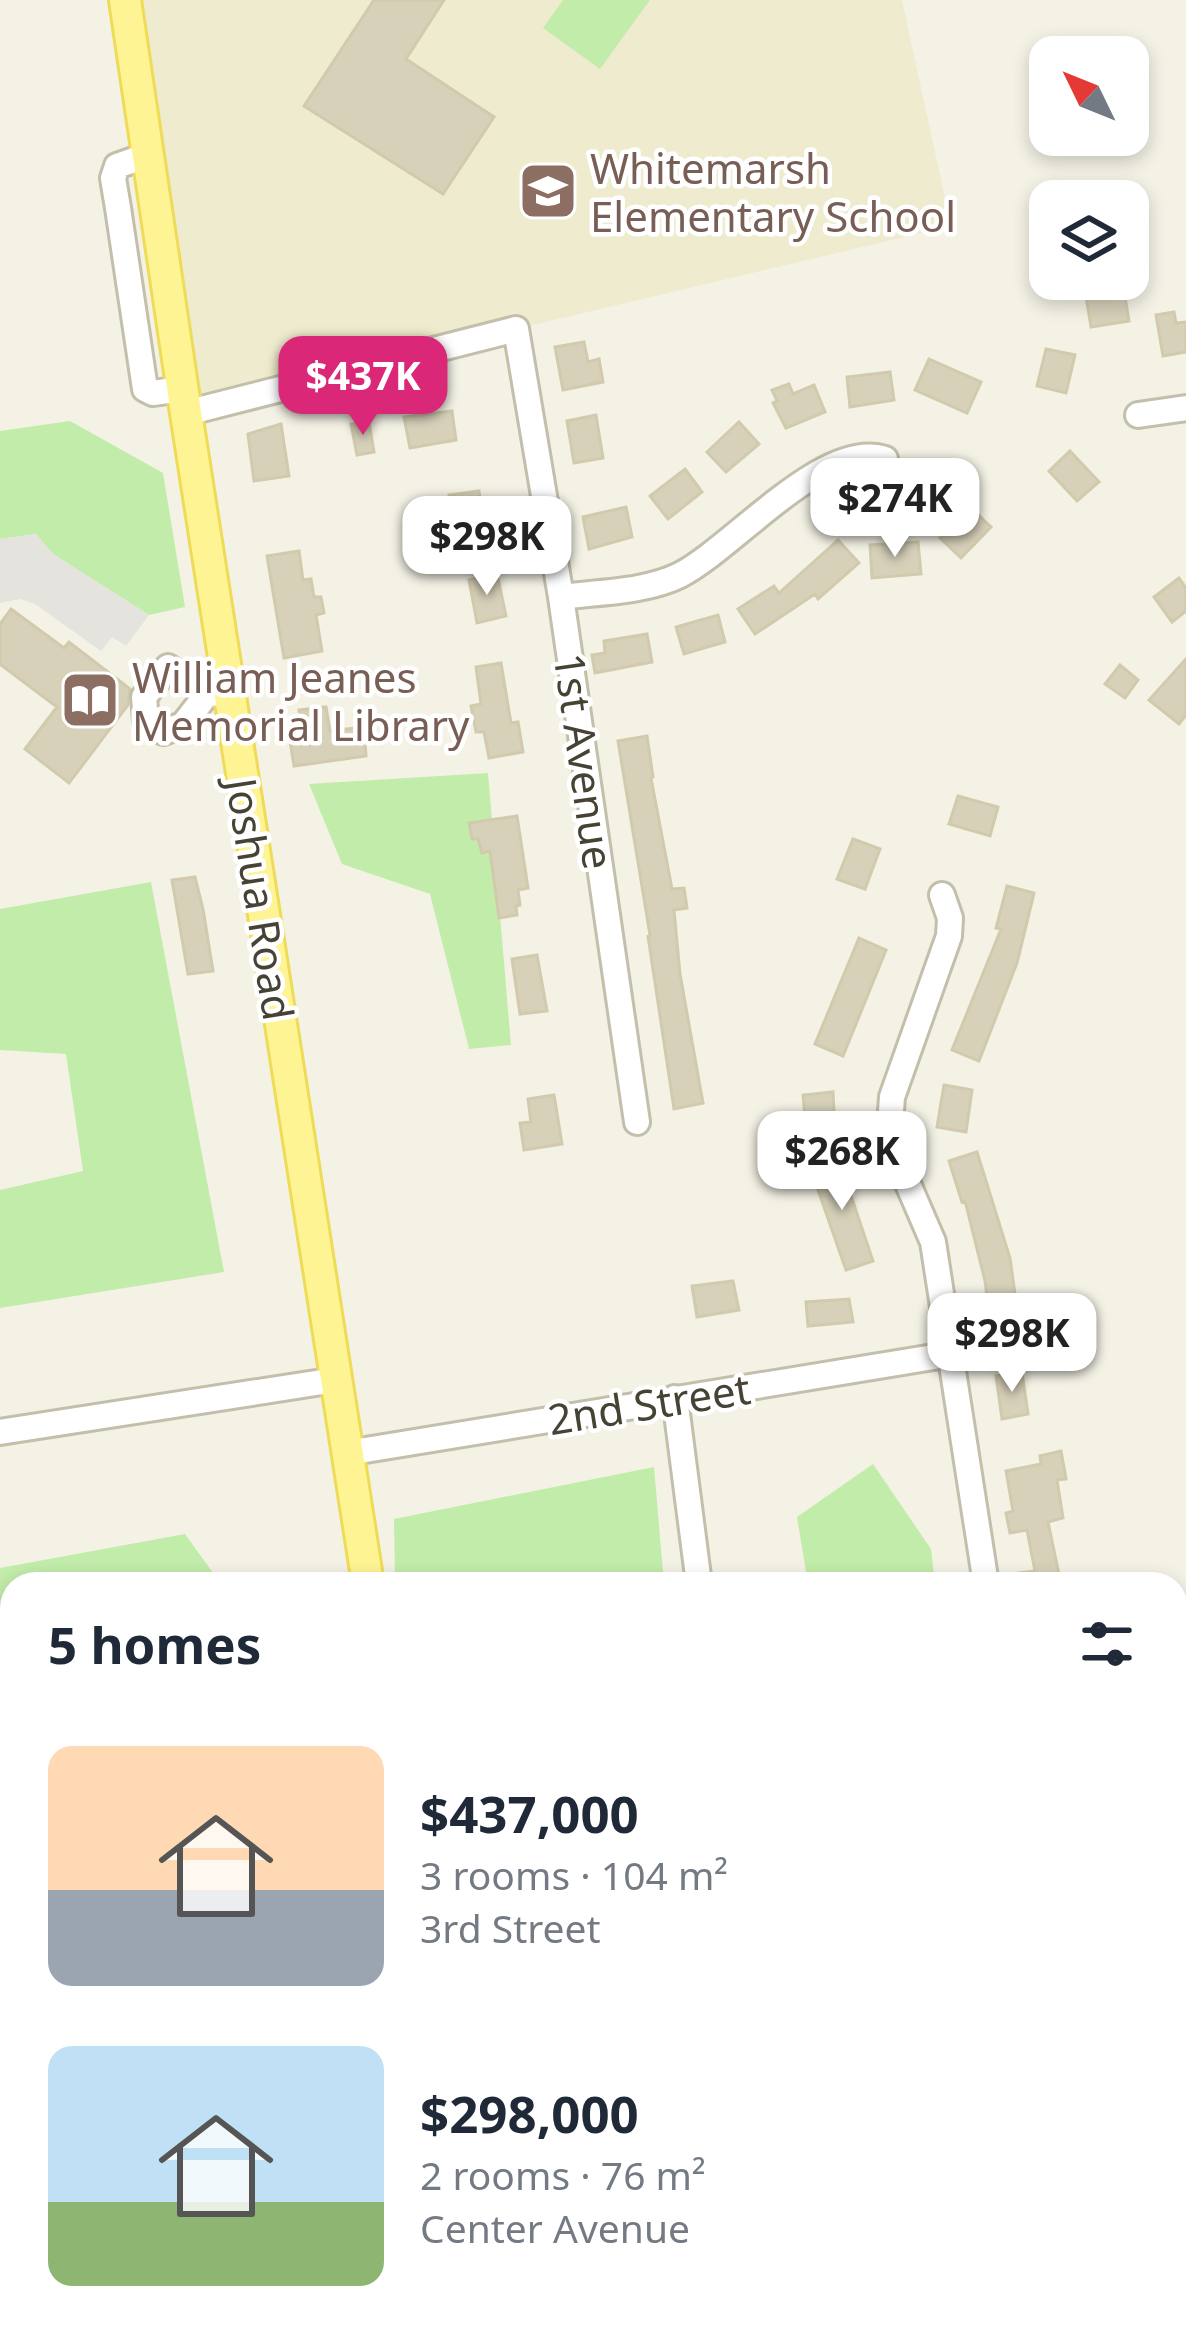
<!DOCTYPE html>
<meta charset="utf-8">
<style>
:root{--surface:#fff;--page:#f6f6f7;--text:#1f2937;--muted:#747a83;--accent:#db2777}
body{margin:0;font-family:"Noto Sans",sans-serif;background:var(--page);color:var(--text);height:100vh;display:flex;flex-direction:column;font-size:45px;white-space:nowrap}
*{box-sizing:border-box;margin:0}
p{font-size:39px;color:var(--muted)}
.icon{flex:none;width:66px;height:66px;fill:none;stroke:currentColor;stroke-width:2;stroke-linecap:round;stroke-linejoin:round}
.map{position:relative;flex:1;overflow:hidden}
.panel{position:absolute;left:0px;top:1572px;width:1188px;height:771px;display:flex;flex-direction:column;background:var(--surface);border-radius:36px 36px 0 0;box-shadow:0 6px 18px #0003}
.panel>*{flex:none}
.needle{width:78px;rotate:313deg}
.fabs{position:absolute;left:1029px;top:36px;display:grid;gap:24px}
.fabs a{display:grid;place-items:center;width:120px;height:120px;border-radius:24px;background:var(--surface);box-shadow:0 6px 18px #0003;font-size:60px}
.price{position:absolute;translate:-50% -102px;padding:0 27px;border-radius:24px;background:#fff;color:#222;font-size:39px;line-height:78px;filter:drop-shadow(0 3px 6px #0008)}
.price::after{content:'';position:absolute;left:50%;top:72px;width:36px;height:27px;margin-left:-18px;background:inherit;clip-path:polygon(0 0,100% 0,50% 100%)}
.price.on{background:var(--accent);color:#fff}
ul{padding:0;list-style:none}
li{display:flex;align-items:center;gap:36px;height:300px;padding:0 48px}
li span{display:grid;place-items:center;flex:none;width:336px;height:240px;border-radius:24px;color:#555}
li>.icon{margin-inline-start:auto}
span .icon{width:144px;height:144px;fill:#fffc;stroke-width:1}
li b{font-size:51px}
h2{display:flex;justify-content:space-between;align-items:center;height:144px;padding:0 48px;font-size:51px}
.map>svg:first-child{display:block}
</style>
<div class="map">
<svg width="1186" height="2341" viewBox="0 0 1186 2341">
<rect width="100%" height="100%" fill="#f4f2e5"/>
<path fill="#efebce" d="M125 0H902L951 226 516 329 186 413Z"/>
<path fill="#c2ecaa" d="M563 0H650L600 69 543 28Z
M70 421 163 473 185 607 149 615 53 554 36 534 0 539V431Z
M488 773 511 1045 469 1049 430 894 342 864 309 784Z
M151 882 224 1272 0 1308V1190L83 1171 66 1054 0 1050V909Z
M873 1464 931 1549 935 1584H808L797 1517Z
M654 1467 664 1584H395L394 1519Z
M185 1534 221 1584H12V1717L0 1706V1568Z
M12 2046V2331H461L463 2341H0V2047Z"/>
<path fill="#e5e3de" d="M36 534 53 554 149 615 126 646 112 637 101 651 35 604 20 599 0 603V539Z"/>
<path fill="#d7d1ba" stroke="#d2caac" stroke-width="3" d="M374 0H444L406 59 494 117 443 194 304 106Z
M1124 291 1129 321 1091 327 1086 296Z
M1174 312 1176 323 1186 322V352L1163 356 1156 315Z
M584 342 588 362 599 359 603 382 563 390 555 347Z
M1046 349 1075 355 1066 393 1037 386Z
M929 359 981 382 967 413 915 390Z
M890 372 894 400 850 407 847 377Z
M789 384 793 394 814 385 825 412 786 428 773 403 777 401 772 390Z
M452 411 456 440 410 448 404 417Z
M596 415 603 458 574 463 567 421Z
M369 422 374 452 357 455 351 424Z
M739 422 759 444 726 472 707 452Z
M281 424 289 476 254 481 248 434Z
M1070 451 1099 482 1077 501 1049 471Z
M685 469 702 492 668 519 650 496Z
M479 491 486 542 459 547 449 495Z
M626 507 632 537 589 549 583 517Z
M971 508 991 527 961 558 940 538Z
M838 540 859 563 818 599 815 594 755 634 738 609 774 586 779 593Z
M918 542 921 574 872 578 870 545Z
M299 551 303 580 311 579 314 597H321L324 613 316 615 322 651 284 658 267 556Z
M497 574 506 616 477 623 469 580Z
M1179 578 1186 588V611L1172 622 1154 597Z
M11 609 64 648 69 642 130 689 128 705 69 783 25 749 57 707 0 664V624Z
M718 615 725 642 684 654 676 627Z
M647 634 652 662 595 673 592 655 605 653 604 641Z
M1186 659V715L1179 724 1149 700Z
M501 663 511 723 518 722 523 752 489 758 484 732H476L471 706 481 704 476 667Z
M1120 665 1138 680 1125 698 1105 684Z
M326 707 330 731 364 727 366 756 294 766 290 741 303 739 299 710Z
M647 736 653 777 651 778 672 889 684 888 687 908 674 910 680 974 703 1103 674 1109 648 936 650 935 618 741Z
M958 796 998 807 990 836 949 824Z
M517 816 528 888 518 890 520 905 516 906 517 915 499 918 490 851 482 853 478 839H472L469 823Z
M853 839 880 849 865 889 837 879Z
M195 877 203 909 213 971 188 974 172 880Z
M1007 886 1034 893 1017 963 979 1061 952 1050 1001 929 996 928Z
M859 938 886 950 843 1056 815 1044Z
M537 955 547 1011 520 1014 512 959Z
M944 1085 972 1090 966 1132 937 1127Z
M833 1092 835 1135 807 1137 803 1095Z
M554 1095 562 1144 524 1150 520 1123 531 1122 528 1099Z
M977 1152 1010 1258 1020 1330 992 1334 985 1281 965 1201 962 1202 949 1161Z
M838 1157 873 1261 846 1270 810 1167Z
M733 1281 739 1310 697 1317 692 1286Z
M849 1299 853 1322 808 1326 806 1302Z
M1022 1372 1028 1414 1002 1419 996 1376Z
M1061 1451 1066 1479 1057 1480 1063 1518 1048 1522 1061 1584H1011V1574L1035 1571 1027 1530 1010 1533 1006 1513 1013 1511 1006 1471 1041 1464 1040 1456Z"/>
<g fill="none" stroke-linecap="round" stroke-linejoin="round">
<defs>
<path id="minor" d="M148 155 117 166 113 178 118 208 145 389 153 393 182 389
M186 413 516 329 561 597 637 1122
M1138 415 1186 408
M561 597C599 592 646 592 680 575 733 548 825 438 885 459
M207 694 183 725 163 732 146 721 144 697 168 667 207 694 229 693
M942 895 950 918 949 936 892 1097 889 1140 933 1242 986 1584
M675 1398 699 1584
M0 1432 335 1380
M347 1453 952 1354
M0 1850H12
M1176 1923 1186 1921
M807 2331 809 2341
M1105 2331 1107 2341"/>
<path id="major" d="M125 0 186 413 368 1584
M486 2331 487 2341"/>
</defs>
<use href="#minor" stroke="#c3bfaa" stroke-width="30"/>
<use href="#major" stroke="#eedc59" stroke-width="36"/>
<use href="#minor" stroke="#fff" stroke-width="24"/>
<use href="#major" stroke="#fff493" stroke-width="30"/>
</g>
<defs>
<symbol id="school-square" viewBox="-11 -11 22 22"><rect x="-9" y="-9" width="18" height="18" rx="4" fill="#8d6e63" stroke="#fff"/><path d="M0-5L7-2L0 1L-7-2ZM-4 1L0 2.5L4 1V4Q0 6-4 4Z" fill="#fff"/></symbol>
<symbol id="library-square" viewBox="-11 -11 22 22"><rect x="-9" y="-9" width="18" height="18" rx="4" fill="#8d6e63" stroke="#fff"/><path d="M-6-4Q-3-5.5-.7-3.5V5Q-3 3-6 4ZM6-4Q3-5.5 .7-3.5V5Q3 3 6 4Z" fill="#fff"/></symbol>
</defs>
<g fill-rule="evenodd">
<use href="#school-square" x="515" y="158" width="66" height="66"/>
<use href="#library-square" x="57" y="667" width="66" height="66"/>
</g>
<g text-anchor="middle" dominant-baseline="central" stroke-width="9" stroke-linejoin="round" paint-order="stroke">
<g font-size="42" fill="#785e54" stroke="#fff" text-anchor="start">
<text x="590" y="167">Whitemarsh<tspan x="590" dy="48">Elementary School</tspan></text>
<text x="132" y="676">William Jeanes<tspan x="132" dy="48">Memorial Library</tspan></text>
</g>
<g font-size="42" fill="#474334" stroke="#fff">
<text transform="translate(585 761) rotate(82)">1st Avenue</text>
<text transform="translate(261 899) rotate(81)">Joshua Road</text>
<text transform="translate(649 1403) rotate(-9)">2nd Street</text>
</g>
</g>
</svg>
<div class="fabs">
<a><svg class="needle" viewBox="-14 -14 28 28"><path d="M0-13l5 13h-10z" fill="#e53935"/><path d="M0 13l5-13h-10z" fill="#747a83"/></svg></a>
<a><svg class="icon" aria-label="layers" viewBox="0 0 24 24"><path d="M12 4l9 5-9 5-9-5zM3 14l9 5 9-5"/></svg></a>
</div>
<b class="price on" style="left:363px;top:438px">$437K</b>
<b class="price" style="left:895px;top:560px">$274K</b>
<b class="price" style="left:487px;top:598px">$298K</b>
<b class="price" style="left:842px;top:1213px">$268K</b>
<b class="price" style="left:1012px;top:1395px">$298K</b>
<section class="panel">
<h2>5 homes<svg class="icon" aria-label="filters" viewBox="0 0 24 24"><path d="M4 7h16M4 17h16"/><circle cx="9" cy="7" r="2"/><circle cx="15" cy="17" r="2"/></svg></h2>
<ul>
<li><span style="background:linear-gradient(#ffd9b3 60%,#9aa5b1 0)"><svg class="icon" aria-label="home" viewBox="0 0 24 24"><path d="M3 11l9-7 9 7M6 9v11h12V9"/></svg></span><div><b>$437,000</b><p>3 rooms · 104 m²</p><p>3rd Street</p></div></li>
<li><span style="background:linear-gradient(#bfe0f5 65%,#8fb573 0)"><svg class="icon" aria-label="home" viewBox="0 0 24 24"><path d="M3 11l9-7 9 7M6 9v11h12V9"/></svg></span><div><b>$298,000</b><p>2 rooms · 76 m²</p><p>Center Avenue</p></div></li>
</ul>
</section>
</div>
